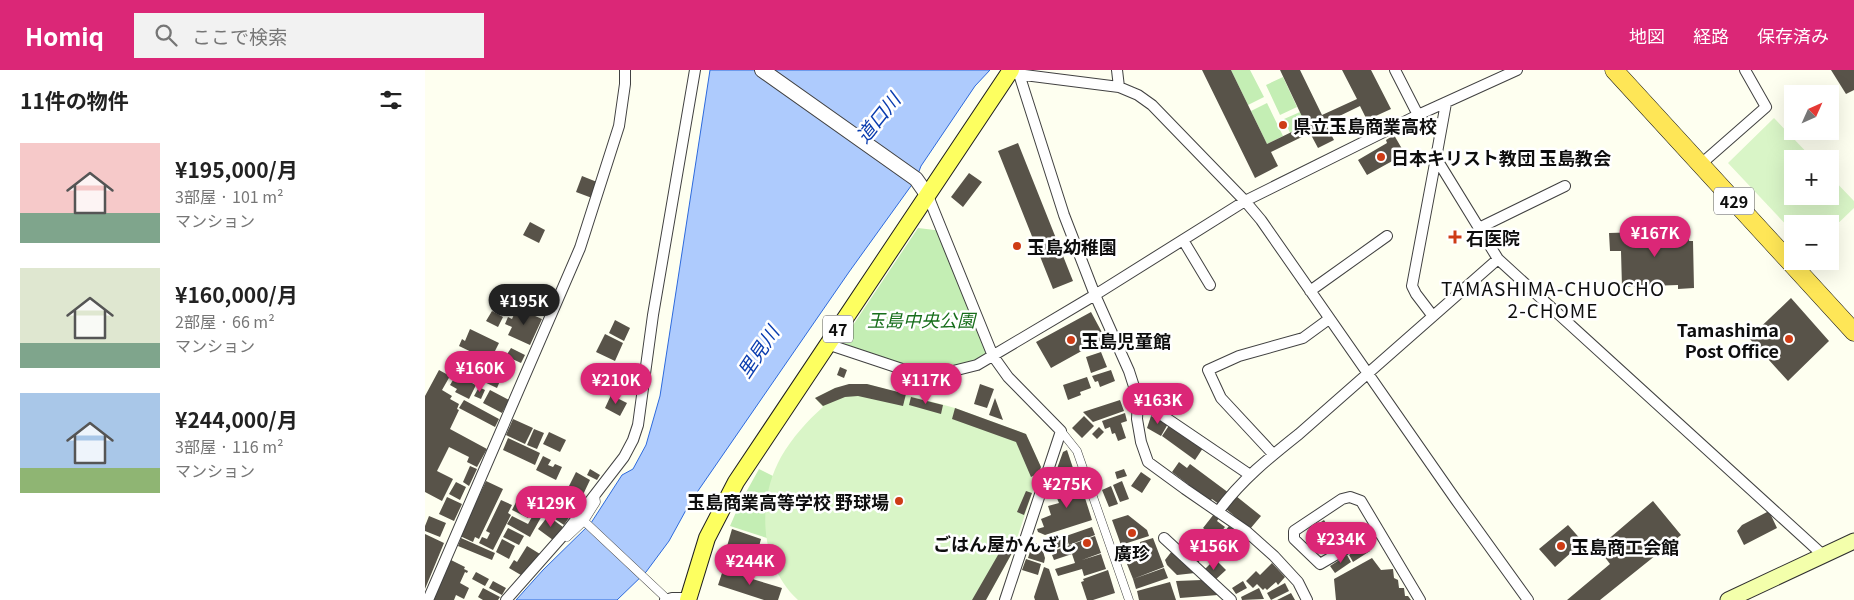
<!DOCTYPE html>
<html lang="ja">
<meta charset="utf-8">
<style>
:root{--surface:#fff;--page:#f2f2f2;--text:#222;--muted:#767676;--accent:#db2777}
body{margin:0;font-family:Georgia,"Noto Sans JP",serif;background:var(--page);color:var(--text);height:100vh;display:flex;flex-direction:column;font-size:19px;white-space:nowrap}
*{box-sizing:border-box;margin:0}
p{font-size:16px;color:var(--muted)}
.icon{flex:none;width:28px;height:28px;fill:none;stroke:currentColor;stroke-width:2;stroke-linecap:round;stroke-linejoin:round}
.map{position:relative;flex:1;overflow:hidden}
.details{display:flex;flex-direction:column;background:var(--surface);width:425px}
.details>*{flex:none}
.needle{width:32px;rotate:45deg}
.buttons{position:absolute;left:1359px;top:15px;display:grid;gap:10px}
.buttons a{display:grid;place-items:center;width:55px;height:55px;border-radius:0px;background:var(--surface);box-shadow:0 5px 20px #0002;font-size:25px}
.price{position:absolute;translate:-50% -42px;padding:0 11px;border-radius:18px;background:var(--accent);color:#fff;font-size:16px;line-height:32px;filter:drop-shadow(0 1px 2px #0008)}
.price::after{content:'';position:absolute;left:50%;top:30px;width:15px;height:11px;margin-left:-8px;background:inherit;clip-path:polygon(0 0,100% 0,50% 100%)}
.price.on{background:#222;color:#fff}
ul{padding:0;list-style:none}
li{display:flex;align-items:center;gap:15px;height:125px;padding:0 20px}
li span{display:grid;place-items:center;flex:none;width:140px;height:100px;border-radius:0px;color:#555}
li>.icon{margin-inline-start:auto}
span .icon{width:60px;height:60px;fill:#fffc;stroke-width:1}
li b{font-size:21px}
h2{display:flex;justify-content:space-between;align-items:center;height:60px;padding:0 20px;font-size:21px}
header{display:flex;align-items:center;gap:30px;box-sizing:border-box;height:70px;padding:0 25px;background:var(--accent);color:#fff}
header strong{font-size:24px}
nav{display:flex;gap:28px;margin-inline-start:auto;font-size:18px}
.search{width:350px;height:45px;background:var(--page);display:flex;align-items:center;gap:12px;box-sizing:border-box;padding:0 18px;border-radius:0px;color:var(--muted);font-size:19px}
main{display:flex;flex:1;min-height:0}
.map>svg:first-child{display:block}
</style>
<header>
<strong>Homiq</strong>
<div class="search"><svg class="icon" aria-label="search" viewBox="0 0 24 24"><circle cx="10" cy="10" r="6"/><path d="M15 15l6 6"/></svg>ここで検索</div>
<nav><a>地図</a><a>経路</a><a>保存済み</a></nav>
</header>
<main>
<section class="details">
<h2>11件の物件<svg class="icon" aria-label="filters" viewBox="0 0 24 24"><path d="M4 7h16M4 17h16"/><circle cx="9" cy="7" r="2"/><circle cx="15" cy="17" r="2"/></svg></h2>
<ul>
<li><span style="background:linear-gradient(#f6c9c9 70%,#7fa58c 0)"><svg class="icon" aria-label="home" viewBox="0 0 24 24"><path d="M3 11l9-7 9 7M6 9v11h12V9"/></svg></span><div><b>¥195,000/月</b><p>3部屋 · 101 m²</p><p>マンション</p></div></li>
<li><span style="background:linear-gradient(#dfe7d0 75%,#7fa58c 0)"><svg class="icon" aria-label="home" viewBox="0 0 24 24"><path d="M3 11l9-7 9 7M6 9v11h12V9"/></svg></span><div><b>¥160,000/月</b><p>2部屋 · 66 m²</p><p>マンション</p></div></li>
<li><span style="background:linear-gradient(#a9c7e8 75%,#8fb573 0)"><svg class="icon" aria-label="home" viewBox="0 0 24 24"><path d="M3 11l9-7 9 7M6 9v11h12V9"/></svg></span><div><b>¥244,000/月</b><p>3部屋 · 116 m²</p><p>マンション</p></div></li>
</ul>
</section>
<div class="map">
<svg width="1429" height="530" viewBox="0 0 1429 530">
<rect width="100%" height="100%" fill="#fefff0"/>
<path fill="#c4eeb4" d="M806 0H825L839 27 823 35Z
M858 7 872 37 855 45 841 15Z
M842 33 858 66 842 74 826 41Z
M875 42 881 55 865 63 859 49Z
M493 158 518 161 568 286 516 304 412 279Z
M334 399 348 406C342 426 340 447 342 468L305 456 315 433Z"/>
<path fill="#d9f5c7" d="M1349 48 1388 89H1368V126H1405V106L1429 131V138L1405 161V154H1368L1367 161 1303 93Z
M442 314 530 338 601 364 616 397 587 483 561 530H373C335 495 331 432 356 387 367 368 382 351 398 337L390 328 410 318Z"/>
<path fill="#aecbfd" stroke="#2d6adc" d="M285 0H565L550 16 496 96 491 109 424 202 266 431 244 471 221 502 192 530H91L118 500 166 453 197 405 208 399 221 375 235 326Z"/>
<path fill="#585349" d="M777 0H806L842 74 881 55 855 0H875L897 45 932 29 917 0H946L966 39 942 50 935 36 900 53 909 70 893 78 885 63 846 82 853 96 830 108Z
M1406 0H1429V20L1421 24Z
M969 65 980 84 942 105 933 90 962 73 961 70Z
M593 73 648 211 628 219 573 81Z
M544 103 557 112 538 137 526 127Z
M157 106 172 112 167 128 151 122Z
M105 152 120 160 114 173 98 165Z
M1250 158H1263L1264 171H1268L1269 218 1253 219V215L1197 217 1196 181H1185L1184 163 1250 161Z
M1366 228 1404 271 1363 311 1324 268Z
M78 231 90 237 86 245 79 241 77 244 72 241Z
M92 238 117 249 105 275 83 265 87 257 80 254 83 247 87 249Z
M67 241 78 247 73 257 61 251Z
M666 242 680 268 626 298 611 272Z
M190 250 205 258 199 271 184 263Z
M45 259 74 273 65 291 34 276 37 269 40 271Z
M180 264 198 273 190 291 171 282Z
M86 278 100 285 96 293 81 286Z
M676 282 682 297 666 303 661 287Z
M37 284 60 294 54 310 48 307 50 301 45 299 43 303 37 301 40 296 33 293Z
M63 293 73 297 68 308 75 311 72 318 55 310Z
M415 297 422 300 419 308 412 305Z
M14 300 25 306 17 320 27 326 25 329 34 334 32 339 34 340 25 359 62 379 52 397 42 392 44 387 24 377 12 401 28 409 17 431 0 422V326Z
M686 300 690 311 675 317 673 311 670 312 667 306Z
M31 305 51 315 44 329 30 322 32 319 25 315Z
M662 307 666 318 655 322 656 325 643 330 638 315Z
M188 310 200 316 194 326 183 320Z
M424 314H442L481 324 478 336 433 326 420 327 398 336 390 328 410 318Z
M555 314 569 319 562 338 549 334Z
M54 317 60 320 56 329 49 326Z
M65 320 84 330 77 343 58 333Z
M186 325 202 333 195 346 180 338Z
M486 327 518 335 516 344 484 335Z
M570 328 578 350 564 345Z
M39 330 74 349 70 357 34 338Z
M695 330 699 341 668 352 658 342Z
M530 338 601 364 616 397 614 403 606 407 591 372 527 349Z
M700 343 702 351 696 353 701 368 693 371 690 363 687 364 685 357 680 359 677 351Z
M659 346 669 356 657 368 647 358Z
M726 346 733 350 734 347 744 352 736 366 722 358Z
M88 349 108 358 100 374 81 365Z
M745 354 778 378 770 390 737 366Z
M674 357 679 362 672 369 667 364Z
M109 359 119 363 112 379 102 375Z
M124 362 141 370 135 382 118 374Z
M83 368 115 383 110 395 78 380Z
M642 380 651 407 626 415 638 382Z
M118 386 126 390 123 395 128 397 130 394 137 397 131 410 111 400Z
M754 392 762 398 765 394 804 423 795 435 787 429 785 431 747 402Z
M45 396 52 399 44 416 38 412Z
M165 399 175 405 172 410 162 405Z
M699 399 702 406 692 409 690 402Z
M151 402 165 410 156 429 141 422Z
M716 402 726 409 717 423 706 416Z
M654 409 667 450 620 465 613 462 612 459 619 457 616 449 626 445 623 436 634 433 631 426 636 424 634 415Z
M61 411 78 419 54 469 50 467 48 472 35 466Z
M697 411 704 429 695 432 688 415Z
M31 412 41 417 35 430 24 424Z
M686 416 693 434 684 437 677 420Z
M601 421 607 423 599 445 592 442Z
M140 423 154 433 139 455 124 445Z
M811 426 836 446 825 459 801 439Z
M22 427 37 434 29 451 14 444Z
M76 430 87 435 83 443 86 445 68 480 54 473 57 467 62 469 65 463 61 461Z
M92 430 108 438 103 448 87 440Z
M1228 431 1256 465 1175 530H1142L1185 494 1173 478Z
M112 438 119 442 105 467 82 454 87 446 103 454Z
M1344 441 1352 458 1319 475 1312 461 1317 455Z
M789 444 794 448 792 451 800 457 791 468 778 458Z
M703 445 722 460 724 466 696 475 687 450Z
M4 446 21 453 15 467 0 461V456Z
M123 446 138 457 128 470 113 459Z
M899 450 904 458 887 468 882 461Z
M1143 455 1158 472 1130 497 1114 479Z
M804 456 821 470 811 482 807 479 797 491 784 481Z
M667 457 670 465 644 475 641 466Z
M83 458 99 466 94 475 78 467Z
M307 459 336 469 326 507 296 497Z
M0 464 19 473 0 519Z
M640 466 643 474 624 481 622 472Z
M670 466 676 483 657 490 676 484 681 499 659 506 657 499 633 506 630 499 650 493 647 484 629 490 627 485 632 483 631 480Z
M773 466 786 475 773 493 760 484Z
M36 468 70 483 67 490 33 476Z
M728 468 739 497 708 509 702 494 723 486 703 492 700 486 717 479 715 472Z
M77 469 90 476 84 489 71 482Z
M608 472 616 475 620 488 619 493 603 488Z
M940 474 945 481 928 492 924 485Z
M102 476 115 484 101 508 84 498 89 490 92 492Z
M577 478 587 483 561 530H547Z
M747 481 770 503 752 505 742 495 740 490Z
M922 485 926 492 910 503 905 496Z
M947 488 956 500 968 499 969 508 973 510 974 518H979L980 526H983L986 530H911L909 509Z
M601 489 616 494 613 505 597 500Z
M26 490 40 497 39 499 43 501 42 503 40 502 35 513 44 518 39 529 31 525 29 530H8Z
M793 492 801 500 789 511 778 501 786 493 790 496Z
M847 493 860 507 853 515 851 512 842 520 840 518 838 520 832 514 828 518 821 511 831 501 835 505Z
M619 497 624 499 634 530H610L609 527Z
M739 498 743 508 711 519 708 509Z
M298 500 357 518 353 530H339L293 515Z
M683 500 690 523 668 530H662L656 512 659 511 658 509Z
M51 502 64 509 60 516 47 509Z
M777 510 793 525 755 528 751 511Z
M68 511 81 518 77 525 64 518Z
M818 511 822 518 811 524 807 518Z
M745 512 751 530H714L712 521Z
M860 513 864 521 846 530 842 523Z
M58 518 75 527 73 530H58L53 527Z
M834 518 839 529 817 530 816 527Z
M866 523 870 530H852Z"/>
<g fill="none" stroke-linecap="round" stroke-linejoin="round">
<defs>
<path id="pedestrian" d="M636 361 652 381 704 530
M170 425 171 432 159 451 242 529
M142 467 159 451"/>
<path id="minor" d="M692 0 694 17
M970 0 993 45
M584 3 694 17 713 25 727 35 820 131 836 150 1031 430 1103 530
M594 4 639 145 670 225 704 301 713 329 712 349 716 372 723 392 760 419 821 461 849 486 873 512 882 530
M1021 33 1011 88 1073 189 1399 486
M1276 94 1341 37 1320 0
M503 126 568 286 583 307 636 361 580 530
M1054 158 1140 116
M758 170 785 215
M885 221 962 166
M1007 245 991 224 987 216 1011 88
M402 274 483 301 499 303 516 304 552 295 670 225 820 131 993 45 1092 0
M713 329 825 405
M848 384 796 328 783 300 814 286 878 268 904 249
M793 442C815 411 845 387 874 364L1073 189
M953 460 895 494 869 469V461L917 429 925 427 936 431 995 530
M739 468 806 530
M3 530 155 178 194 56 200 14V0
M81 530 142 461 199 387 208 370 213 355 228 245 270 0
M240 530 247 528H264"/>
<path id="tertiary" d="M337 0 491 109 503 126"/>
<path id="secondary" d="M1303 530 1429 471"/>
<path id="primary" d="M263 530 282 468 311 412 586 0"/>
<path id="trunk" d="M1189 0 1429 262"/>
</defs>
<use href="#pedestrian" stroke="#414141" stroke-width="9"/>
<use href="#minor" stroke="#414141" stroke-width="12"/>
<use href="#tertiary" stroke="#414141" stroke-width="16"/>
<use href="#secondary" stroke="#303030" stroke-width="17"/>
<use href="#primary" stroke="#1f1f1f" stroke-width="18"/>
<use href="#trunk" stroke="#1f1f1f" stroke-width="19"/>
<use href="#pedestrian" stroke="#fff" stroke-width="8"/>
<use href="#minor" stroke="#fff" stroke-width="10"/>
<use href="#tertiary" stroke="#fff" stroke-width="14"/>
<use href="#secondary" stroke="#f3ffab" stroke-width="15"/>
<use href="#primary" stroke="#fdff60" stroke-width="16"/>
<use href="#trunk" stroke="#fee657" stroke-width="18"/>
</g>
<g fill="#ce3c16" stroke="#fff" stroke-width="2">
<circle cx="858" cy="55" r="5"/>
<circle cx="956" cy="87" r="5"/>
<path d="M1027.5 159.5h5v5h5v5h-5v5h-5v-5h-5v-5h5z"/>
<circle cx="592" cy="176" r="5"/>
<circle cx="1364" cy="269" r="5"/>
<circle cx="646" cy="270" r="5"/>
<circle cx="474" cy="431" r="5"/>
<circle cx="707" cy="463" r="5"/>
<circle cx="662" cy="473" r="5"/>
<circle cx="1136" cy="476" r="5"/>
</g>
<g text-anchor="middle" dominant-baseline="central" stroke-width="5" stroke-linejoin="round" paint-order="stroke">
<g fill="#fff" stroke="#565656" stroke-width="1">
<rect x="1289" y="117.5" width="40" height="27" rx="4"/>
<rect x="398" y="245.5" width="30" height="27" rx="4"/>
</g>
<g font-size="16" font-weight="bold" fill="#0e0e0e">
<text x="1309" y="131">429</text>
<text x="413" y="259">47</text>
</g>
<g font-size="18" font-weight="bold" fill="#0e0e0e" stroke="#fff" text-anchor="start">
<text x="868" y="55">県立玉島商業高校</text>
<text x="966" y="87">日本キリスト教団 玉島教会</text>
<text x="1041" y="167">石医院</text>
<text x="602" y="176">玉島幼稚園</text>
<text x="1354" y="259" text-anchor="end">Tamashima<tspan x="1354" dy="21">Post Office</tspan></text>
<text x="656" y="270">玉島児童館</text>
<text x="464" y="431" text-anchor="end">玉島商業高等学校 野球場</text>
<text x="652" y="473" text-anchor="end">ごはん屋かんざし</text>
<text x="1146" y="476">玉島商工会館</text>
<text x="707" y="482" text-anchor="middle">廣珍</text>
</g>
<g font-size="18" font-style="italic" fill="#176e1b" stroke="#fff">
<text x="496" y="249">玉島中央公園</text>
</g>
<g font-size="19" font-style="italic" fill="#093caf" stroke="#fff">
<text transform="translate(452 47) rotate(-51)">道口川</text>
<text transform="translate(332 281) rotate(-56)">里見川</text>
</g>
<g font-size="19" letter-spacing="1" fill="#0e0e0e" stroke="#fff">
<text x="1128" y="217">TAMASHIMA-CHUOCHO<tspan x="1128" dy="22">2-CHOME</tspan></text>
</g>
</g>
</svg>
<div class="buttons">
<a><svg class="needle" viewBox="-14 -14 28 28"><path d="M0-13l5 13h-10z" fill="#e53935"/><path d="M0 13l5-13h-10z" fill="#767676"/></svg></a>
<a>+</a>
<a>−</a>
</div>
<b class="price" style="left:1230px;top:188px">¥167K</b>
<b class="price on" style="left:99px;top:256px">¥195K</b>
<b class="price" style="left:55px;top:323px">¥160K</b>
<b class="price" style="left:191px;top:335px">¥210K</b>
<b class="price" style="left:501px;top:335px">¥117K</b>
<b class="price" style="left:733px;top:355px">¥163K</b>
<b class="price" style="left:642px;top:439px">¥275K</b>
<b class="price" style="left:126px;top:458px">¥129K</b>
<b class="price" style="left:916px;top:494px">¥234K</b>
<b class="price" style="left:789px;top:501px">¥156K</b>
<b class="price" style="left:325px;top:516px">¥244K</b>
</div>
</main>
